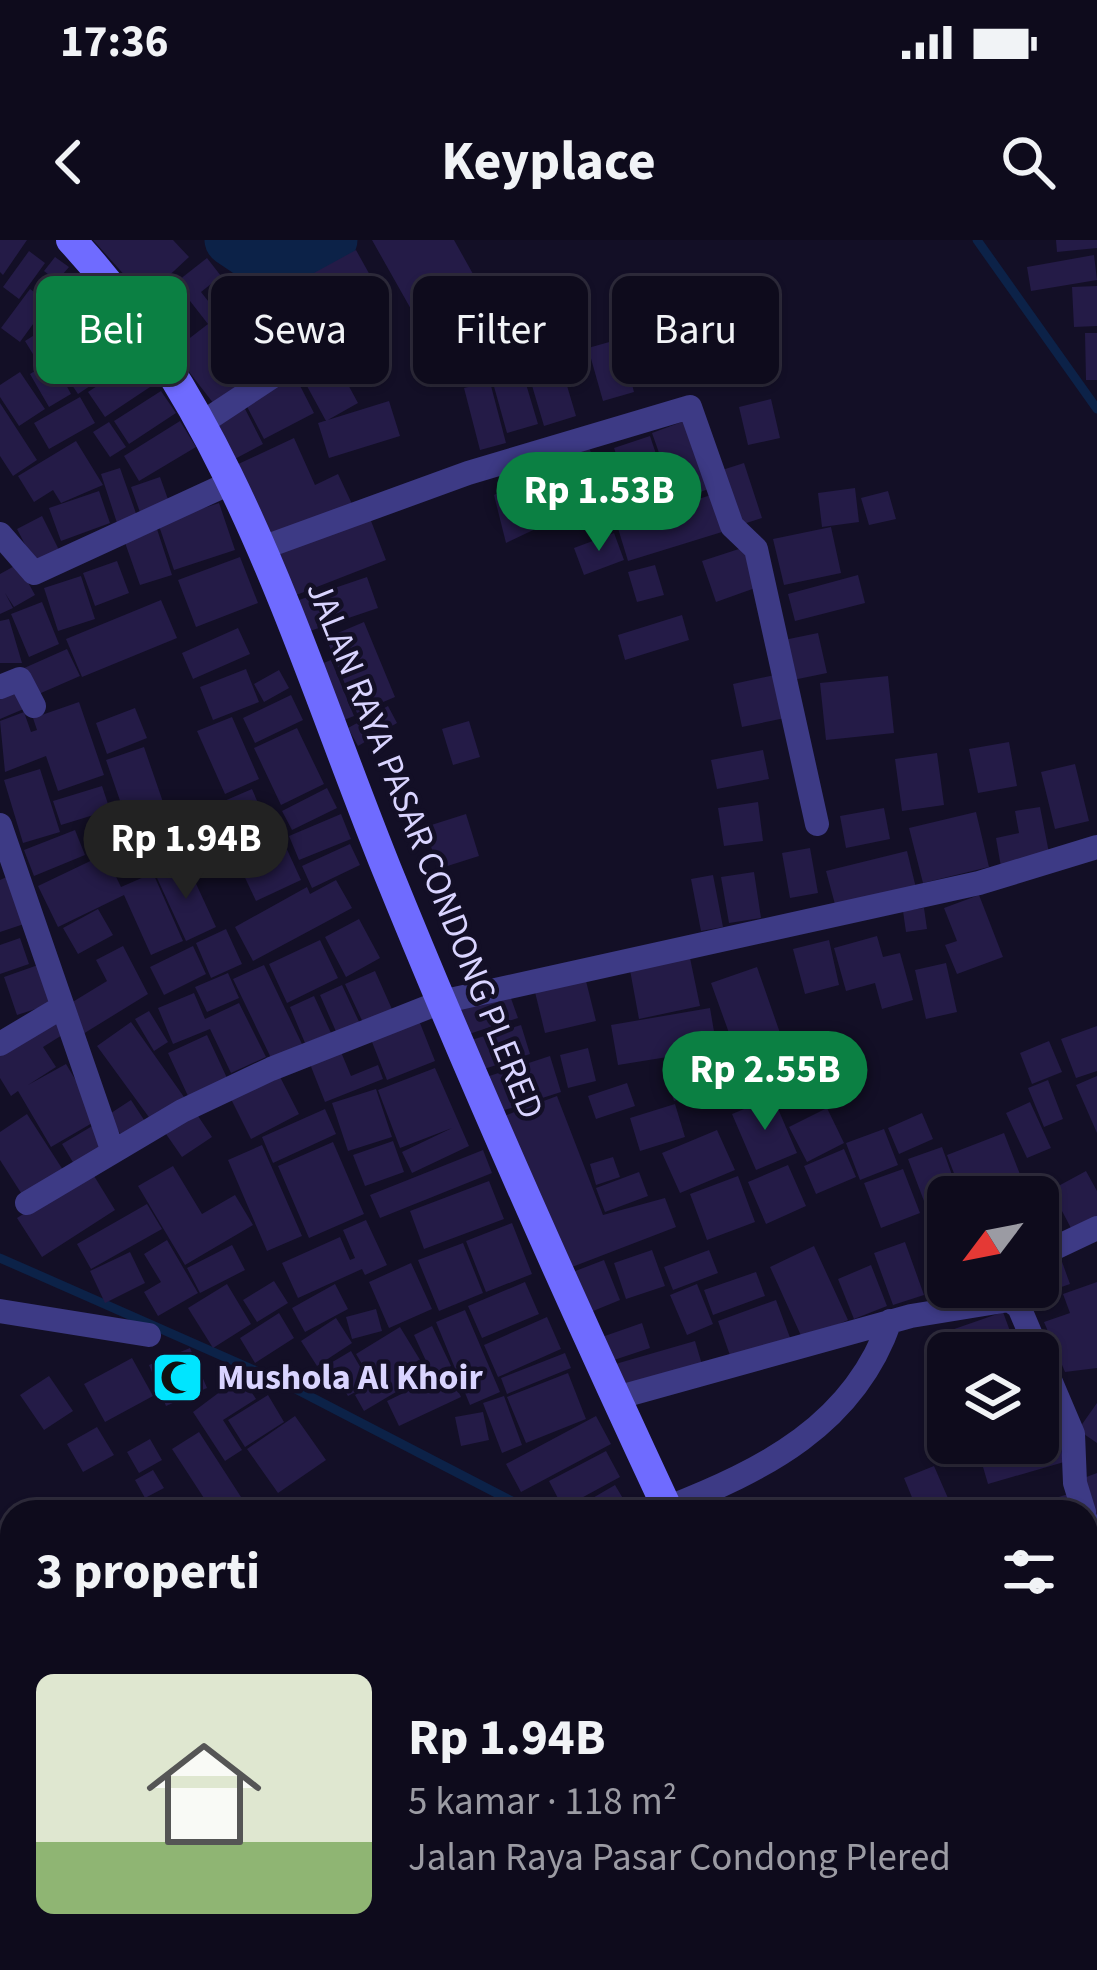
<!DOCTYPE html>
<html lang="id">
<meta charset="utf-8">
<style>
:root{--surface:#0e0b1c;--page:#171425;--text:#f1f3f6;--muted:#9b9ba3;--line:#2e2b3b;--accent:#0b8043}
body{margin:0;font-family:"Source Sans 3",sans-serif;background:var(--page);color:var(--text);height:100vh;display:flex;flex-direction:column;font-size:45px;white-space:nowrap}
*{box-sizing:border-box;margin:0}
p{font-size:39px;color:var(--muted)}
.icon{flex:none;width:66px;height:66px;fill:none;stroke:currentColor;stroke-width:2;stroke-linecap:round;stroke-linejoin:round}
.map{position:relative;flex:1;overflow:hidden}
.details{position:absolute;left:0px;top:1260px;width:1098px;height:471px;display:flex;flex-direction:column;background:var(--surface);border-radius:36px 36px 0 0;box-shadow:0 3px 9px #0004,0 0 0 3px var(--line)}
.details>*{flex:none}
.guide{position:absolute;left:36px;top:36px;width:1026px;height:108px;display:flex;gap:24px}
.needle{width:78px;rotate:238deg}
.fabs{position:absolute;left:927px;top:936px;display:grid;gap:24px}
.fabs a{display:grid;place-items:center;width:132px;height:132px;border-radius:18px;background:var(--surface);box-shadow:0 3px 9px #0004,0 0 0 3px var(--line);font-size:60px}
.price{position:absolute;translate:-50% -102px;padding:0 27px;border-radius:42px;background:var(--accent);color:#fff;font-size:39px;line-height:78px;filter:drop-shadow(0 3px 6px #0008)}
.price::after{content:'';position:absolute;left:50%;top:72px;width:36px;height:27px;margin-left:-18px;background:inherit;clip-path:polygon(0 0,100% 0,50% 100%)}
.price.selected{background:#222;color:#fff}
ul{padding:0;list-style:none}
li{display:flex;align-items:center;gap:36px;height:300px;padding:0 36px}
li span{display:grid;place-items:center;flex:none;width:336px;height:240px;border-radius:18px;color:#555}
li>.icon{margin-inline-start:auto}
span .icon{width:144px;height:144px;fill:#fffc;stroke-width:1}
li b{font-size:51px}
h2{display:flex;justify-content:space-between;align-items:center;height:144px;padding:0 36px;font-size:51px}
.pill{padding:0 42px;border-radius:18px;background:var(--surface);box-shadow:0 3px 9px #0004,0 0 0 3px var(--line);font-size:42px;line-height:108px}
.pill.selected{background:var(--accent);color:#fff}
.status{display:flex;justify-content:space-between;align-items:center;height:84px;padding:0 60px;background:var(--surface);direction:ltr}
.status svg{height:33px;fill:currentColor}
header{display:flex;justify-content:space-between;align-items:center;height:156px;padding:0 36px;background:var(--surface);font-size:54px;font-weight:700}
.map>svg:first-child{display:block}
</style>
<div class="status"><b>17:36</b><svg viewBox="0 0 49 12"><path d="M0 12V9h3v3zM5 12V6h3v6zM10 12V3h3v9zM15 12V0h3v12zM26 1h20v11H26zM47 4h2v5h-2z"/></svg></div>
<header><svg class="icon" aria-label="back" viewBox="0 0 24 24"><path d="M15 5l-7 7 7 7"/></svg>Keyplace<svg class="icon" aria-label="search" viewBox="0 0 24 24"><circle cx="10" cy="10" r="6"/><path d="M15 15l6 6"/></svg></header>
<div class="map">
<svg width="1097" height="1730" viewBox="0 0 1097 1730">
<rect width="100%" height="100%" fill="#130f26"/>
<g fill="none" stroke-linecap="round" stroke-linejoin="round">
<path stroke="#0c2248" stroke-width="9" d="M977 0 1097 169
M0 1018 288 1145 533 1272
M1086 1515 1097 1521"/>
<path stroke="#0c2248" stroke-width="51" d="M230 0 270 27 332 0"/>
</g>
<path fill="#241b47" d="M0 0H27L3 35 0 32Z
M93 0H173L189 17 145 58Z
M372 0H454L487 59 425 94Z
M1056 0H1097V8L1057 12Z
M356 10 371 37 318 66 303 39Z
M29 11 45 23 19 59 3 47Z
M1094 15 1097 40 1031 51 1027 27Z
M55 17 69 27 57 41 44 31Z
M207 18 221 36 201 52 220 76 232 66 273 118 253 87 304 54 328 90 217 168 173 111 208 84 190 61 152 92 137 73Z
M67 36 79 45 61 70 49 62 20 102 1 88 30 49 37 54 46 41 53 46Z
M1097 46V86L1074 87 1072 47Z
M368 52 377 73 330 92 321 71Z
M87 58 95 71 46 103 38 90Z
M102 72 113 88 56 126 71 154 49 167 30 134 53 120 39 124 25 101 36 94 46 109Z
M375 82 384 104 339 124 329 102Z
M117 89 135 116 78 154 60 127Z
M1085 93H1097V140H1086Z
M620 99 634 152 603 161 588 108Z
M327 106 358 163 326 181 295 124Z
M139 118 156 143 105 177 88 152Z
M560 122 576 176 544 186 528 132Z
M20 132 45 169 19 186 0 157V145Z
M293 132 314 173 264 199 243 159Z
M523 134 538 184 507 193 493 143Z
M490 142 506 203 480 210 464 148Z
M161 151 176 173 129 204 114 181Z
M80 157 95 183 49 209 34 183Z
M771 159 780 198 748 205 739 167Z
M389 161 400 196 329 218 318 183Z
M0 163 37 220 13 236 0 216Z
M243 165 263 204 229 222 209 184Z
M687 180 711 248 676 261 652 193Z
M180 181 196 207 139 241 124 216Z
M109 182 126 207 110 217 93 192Z
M650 196 672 262 637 274 614 208Z
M294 198 315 245 338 234 353 266 270 304 234 226Z
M76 201 103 245 61 263 53 250 34 262 18 236Z
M588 206 599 229 611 223 620 248 610 252 614 260 593 270 567 216Z
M564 220 588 264 506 303 494 255Z
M744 223 762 278 737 286 719 231Z
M120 228 138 279 118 286 101 234Z
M160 237 170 265 141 275 131 247Z
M855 248 859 282 822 287 818 253Z
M99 251 110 283 61 301 49 268Z
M888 251 896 279 869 285 861 258Z
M711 255 722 292 628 321 617 285Z
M219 263 235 310 174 330 158 283Z
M368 273 386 320 286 359 268 311Z
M42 276 61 314 36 326 17 289Z
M156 286 172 335 140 345 123 297Z
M831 287 841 333 784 345 773 299Z
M614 293 624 320 584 335 574 308Z
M745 307 758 347 716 362 702 321Z
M240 317 258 363 196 387 178 340Z
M117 321 129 353 95 366 83 333Z
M18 324 35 355 14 367 5 353 13 368 0 374V334Z
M655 325 664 355 637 362 628 332Z
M858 335 865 363 795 381 788 354Z
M81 336 95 379 58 391 44 348Z
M367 337 378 368 310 391 299 360Z
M161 360 177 398 82 437 66 399Z
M42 362 59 404 29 417 11 374Z
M682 375 689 400 625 420 618 395Z
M9 379 22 423H0V381Z
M364 382 395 457 357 473 326 398Z
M238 388 250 414 193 439 182 413Z
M818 393 827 433 793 440 784 400Z
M67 409 80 436 34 456 22 429Z
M331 420 354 476 334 484 311 428Z
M246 429 259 462 213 480 200 447Z
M279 430 289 448 264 462 254 444Z
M775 435 785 478 742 487 733 444Z
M888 436 894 493 826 500 820 443Z
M16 446 26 468 0 479V453Z
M291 455 303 480 255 503 243 478Z
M79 462 104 535 58 551 46 516 5 532 0 481 24 472 31 492 37 490 33 478Z
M388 466 397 483 358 506 348 488Z
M135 468 147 498 107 514 96 483Z
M232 477 259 539 225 554 197 491Z
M469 481 480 517 453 525 442 489Z
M297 488 324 544 281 565 254 508Z
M1009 502 1017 546 978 553 969 509Z
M144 507 164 565 126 578 106 520Z
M763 510 769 539 717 549 711 520Z
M937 513 944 565 902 571 895 519Z
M1075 524 1089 581 1055 589 1041 532Z
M40 529 60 592 23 603 4 540Z
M102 546 110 570 61 585 53 561Z
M327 548 337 568 292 590 282 571Z
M252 549 261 570 218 589 208 568Z
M758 562 763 601 724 606 718 568Z
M1040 567 1050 618 1001 627 996 598 1019 593 1015 571Z
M884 568 890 599 846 608 840 576Z
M976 572 989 627 923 643 909 588Z
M341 574 351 599 299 620 289 596Z
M466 574 479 616 438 629 425 587Z
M251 581 263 609 210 633 198 604Z
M177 587 188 612 131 638 120 613Z
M75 590 85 615 34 636 24 610Z
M284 603 301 640 256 661 239 625Z
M350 604 360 625 312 648 302 626Z
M810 608 818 653 790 658 782 613Z
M907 611 916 648 836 668 826 631Z
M105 614 121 647 153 633 183 701 151 715 124 655 58 687 38 646Z
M187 624 216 687 186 701 157 638Z
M754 632 761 678 729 683 721 637Z
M713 635 723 687 701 691 691 639Z
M9 636 27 683 0 692V640Z
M336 640 352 668 253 721 235 687 307 647 310 654Z
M979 655 1003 717 957 734 945 705 957 701 944 668Z
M924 668 927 689 906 692 903 671Z
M98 669 113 695 78 714 63 688Z
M359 679 380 718 346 737 325 697Z
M226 689 242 724 211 738 196 703Z
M877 696 883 717 900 713 913 760 882 769 875 743 846 751 834 708Z
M20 698 29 724 0 734V705Z
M320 700 338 738 287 763 269 724Z
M829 700 839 745 805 754 793 709Z
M123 706 148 754 83 794 66 766 107 741 96 720Z
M193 706 206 734 164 755 150 727Z
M690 718 700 766 639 779 630 730Z
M946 723 957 772 926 779 915 730Z
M38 725 51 764 17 775 4 737Z
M264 725 302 804 271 818 233 739Z
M757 727 787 813 742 829 711 743Z
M375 731 395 776 366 789 345 744Z
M228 733 239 758 207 772 195 747Z
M586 741 596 781 545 793 535 752Z
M342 745 361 786 338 796 320 755Z
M508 750 518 778 466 795 456 768Z
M194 753 205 779 239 763 266 817 231 833 210 789 173 804 158 768Z
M314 756 331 793 305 803 290 767Z
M710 768 717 809 618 825 611 785Z
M149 771 168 802 154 811 135 779Z
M58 777 67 792 43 807 56 827 28 845 66 824 99 879 51 907 18 851 11 856 0 838V813Z
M418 778 435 821 387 840 370 797Z
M131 782 184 857 151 880 97 806Z
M521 785 530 814 478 831 468 801Z
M1097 786V831L1076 838 1061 799Z
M207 795 227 838 188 856 168 813Z
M1049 801 1062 832 1032 844 1020 813Z
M588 808 596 841 568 848 560 815Z
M720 810 731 842 674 861 663 829Z
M341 812 351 836 378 825 383 839 325 862 310 824Z
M550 816 561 852 492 874 480 839Z
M435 828 469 906 412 933 402 912 452 888 400 908 378 850Z
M278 833 299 874 251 899 230 857Z
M1097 836V893L1076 845Z
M1048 840 1063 879 1044 887 1028 848Z
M627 843 635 866 596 879 588 856Z
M376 849 392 897 348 911 332 863Z
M557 856 603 975 665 958 676 987 559 1032 499 878Z
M773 857 797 913 756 930 732 874Z
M131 860 150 889 127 904 108 875Z
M1030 862 1051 908 1027 918 1006 873Z
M675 864 685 897 640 911 630 878Z
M827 868 844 903 807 922 789 887Z
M325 869 336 894 273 923 262 897Z
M196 873 212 897 182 917 166 894Z
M922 873 933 899 899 914 888 888Z
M27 874 63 930 23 956 0 920V892Z
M94 885 109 910 77 929 62 904Z
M884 889 898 925 860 940 846 903Z
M717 890 735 930 680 953 662 913Z
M1004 893 1021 937 963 957 947 915Z
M393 901 404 932 365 946 353 915Z
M333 902 364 974 309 998 278 926Z
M262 905 302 996 267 1011 228 920Z
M942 907 957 949 924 961 908 919Z
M844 909 856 937 816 954 804 926Z
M483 910 492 933 380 978 370 955Z
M613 917 620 937 596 945 590 924Z
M788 925 806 966 766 984 748 942Z
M173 926 202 974 235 955 253 985 185 1025 138 946Z
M903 929 920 973 881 988 864 943Z
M91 931 115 970 42 1017 17 978Z
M1086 931 1097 951V979L1073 992 1051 950Z
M639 932 648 956 605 972 596 948Z
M738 936 755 982 707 1000 690 954Z
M489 941 504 979 424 1009 410 971Z
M147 964 162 989 91 1029 77 1004Z
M948 976V1046L925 985Z
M366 980 387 1025 365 1035 362 1029 298 1058 282 1023 340 997 350 1020 355 1018 343 990Z
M512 983 532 1034 486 1052 466 1001Z
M167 1000 198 1053 158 1076 144 1052 161 1042 144 1014Z
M905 1002 924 1055 893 1065 874 1013Z
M463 1003 483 1053 439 1071 418 1020Z
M232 1005 245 1030 200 1053 187 1028Z
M814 1006 848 1080 803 1100 770 1027Z
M652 1010 665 1046 626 1059 614 1023Z
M709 1010 718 1033 673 1050 664 1027Z
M130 1012 145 1043 105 1063 90 1031Z
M1061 1019 1070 1044 1047 1052 1038 1027Z
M604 1020 620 1060 581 1076 565 1035Z
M411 1023 432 1069 389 1088 369 1042Z
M871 1025 887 1066 854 1079 838 1039Z
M756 1032 765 1056 713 1075 704 1050Z
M274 1041 288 1063 257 1082 243 1060Z
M525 1042 539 1074 482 1098 468 1066Z
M1097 1042V1128L1065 1132 1044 1082 1070 1073 1063 1054Z
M227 1044 251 1084 213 1108 188 1068Z
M335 1044 348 1069 305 1092 292 1068Z
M697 1044 713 1084 687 1095 670 1055Z
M776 1060 792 1103 733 1124 718 1081Z
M376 1069 382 1091 352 1099 346 1077Z
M465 1070 500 1152 470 1165 436 1082Z
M1003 1072 1018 1113H946L940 1094Z
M279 1073 294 1098 255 1123 240 1098Z
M547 1077 561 1109 498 1137 484 1105Z
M336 1078 352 1103 317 1126 301 1101Z
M642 1083 650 1108 608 1122 599 1098Z
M432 1086 451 1126 433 1136 414 1095Z
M400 1087 428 1133 364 1171 355 1155 374 1144 356 1114Z
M695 1101 703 1128 620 1153 612 1125Z
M190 1108 207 1148 166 1166 149 1125Z
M351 1111 370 1144 348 1156 329 1124Z
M565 1113 571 1128 507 1154 501 1138Z
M132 1118 153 1156 105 1182 84 1144Z
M449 1131 461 1157 399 1186 387 1161Z
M568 1133 586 1179 526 1203 507 1157Z
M49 1136 73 1171 44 1190 20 1155Z
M241 1136 256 1159 223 1180 242 1210 225 1221 193 1172Z
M268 1155 284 1182 245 1207 228 1180Z
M504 1156 522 1205 502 1213 483 1163Z
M1097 1163V1203L1078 1190Z
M483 1172 489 1200 461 1206 455 1177Z
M295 1176 326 1220 278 1253 247 1209Z
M596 1176 611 1204 521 1252 506 1224Z
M1053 1182 1064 1222 988 1244 976 1203H1038V1186Z
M97 1187 114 1215 83 1232 67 1204Z
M199 1192 241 1257 218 1272H213L172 1209Z
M150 1199 162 1220 139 1233 127 1212Z
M606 1211 620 1237 563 1268 549 1241Z
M934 1226 954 1272H918L904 1238Z
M153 1230 164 1248 145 1258 135 1240Z
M1097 1233V1275L1089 1277 1076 1241Z
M615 1245 631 1272H583L579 1266Z
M1068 1254 1074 1272H1016V1271Z
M257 1257 267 1272H235Z
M1086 1370 1097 1398 1096 1502 1086 1474Z
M3 1463 12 1485 0 1493V1465Z
M12 1501V1536L0 1543V1509Z
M1097 1523V1557L1090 1561 1086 1528Z
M1097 1594V1621L1086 1627V1600Z
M0 1670 12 1688V1719H36L21 1730H0Z
M46 1719H69L77 1730H31Z
M100 1719H143L129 1730H109Z
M191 1719H237L244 1730H198Z
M253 1719H292L298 1730H259Z
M518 1719H578V1730H523Z
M669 1719H702L705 1730H658L656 1722Z
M722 1719H779L753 1730H726Z
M799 1719H832L837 1730H775Z"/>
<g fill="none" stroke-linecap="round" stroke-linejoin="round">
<path stroke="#3d3a85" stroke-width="24" d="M202 183 314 109
M0 294 34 333 232 242
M262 308 468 233 690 167 732 286 756 309 817 584
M0 447 20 439 34 466
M0 585 113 912
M0 804 62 767
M27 963 182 871 271 829 441 762 979 643 1097 607
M1038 1016 1097 988
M0 1071 149 1095
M616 1158 911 1076 1009 1060 1019 1067 1073 1194 1075 1243 1084 1272
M667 1268C764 1230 854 1185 890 1081
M1086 1280 1097 1328
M0 1596 12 1611
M89 1719 97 1730
M581 1719 584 1730
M149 1730 163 1719"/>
<path stroke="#6f6bff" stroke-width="30" d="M71 0C235 176 299 412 387 630 475 847 570 1060 669 1272
M861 1719 866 1730"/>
</g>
<defs>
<symbol id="mosque-square" viewBox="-11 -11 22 22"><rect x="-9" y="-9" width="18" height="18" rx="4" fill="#00e5ff" stroke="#130f26"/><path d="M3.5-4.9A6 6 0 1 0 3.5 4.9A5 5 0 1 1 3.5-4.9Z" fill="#111"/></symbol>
</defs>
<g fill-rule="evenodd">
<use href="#mosque-square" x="148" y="1108" width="59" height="59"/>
</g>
<g text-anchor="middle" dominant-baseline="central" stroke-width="9" stroke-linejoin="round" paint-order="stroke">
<g font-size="36" fill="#d9d4ff" stroke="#130f26">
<text transform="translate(425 610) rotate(68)">JALAN RAYA PASAR CONDONG PLERED</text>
</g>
<g font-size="36" font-weight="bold" fill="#d9d4ff" stroke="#130f26" text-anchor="start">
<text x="217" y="1137">Mushola Al Khoir</text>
</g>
</g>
</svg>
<div class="fabs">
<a><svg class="needle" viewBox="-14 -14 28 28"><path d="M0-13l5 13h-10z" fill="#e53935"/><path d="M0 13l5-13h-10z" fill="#9b9ba3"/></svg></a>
<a><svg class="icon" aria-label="layers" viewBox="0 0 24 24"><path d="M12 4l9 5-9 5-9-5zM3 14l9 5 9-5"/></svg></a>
</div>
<b class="price" style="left:599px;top:314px">Rp 1.53B</b>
<b class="price selected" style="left:186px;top:662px">Rp 1.94B</b>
<b class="price" style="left:765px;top:893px">Rp 2.55B</b>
<div class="guide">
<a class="pill selected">Beli</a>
<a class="pill">Sewa</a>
<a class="pill">Filter</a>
<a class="pill">Baru</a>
</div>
<section class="details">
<h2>3 properti<svg class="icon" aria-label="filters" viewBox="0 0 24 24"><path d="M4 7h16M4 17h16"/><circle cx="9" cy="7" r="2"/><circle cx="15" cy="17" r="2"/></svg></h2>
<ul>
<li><span style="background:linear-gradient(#dfe7d0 70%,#8fb573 0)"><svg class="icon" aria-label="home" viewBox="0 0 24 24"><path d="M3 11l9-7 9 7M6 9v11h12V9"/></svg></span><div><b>Rp 1.94B</b><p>5 kamar · 118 m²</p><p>Jalan Raya Pasar Condong Plered</p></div></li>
</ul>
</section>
</div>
